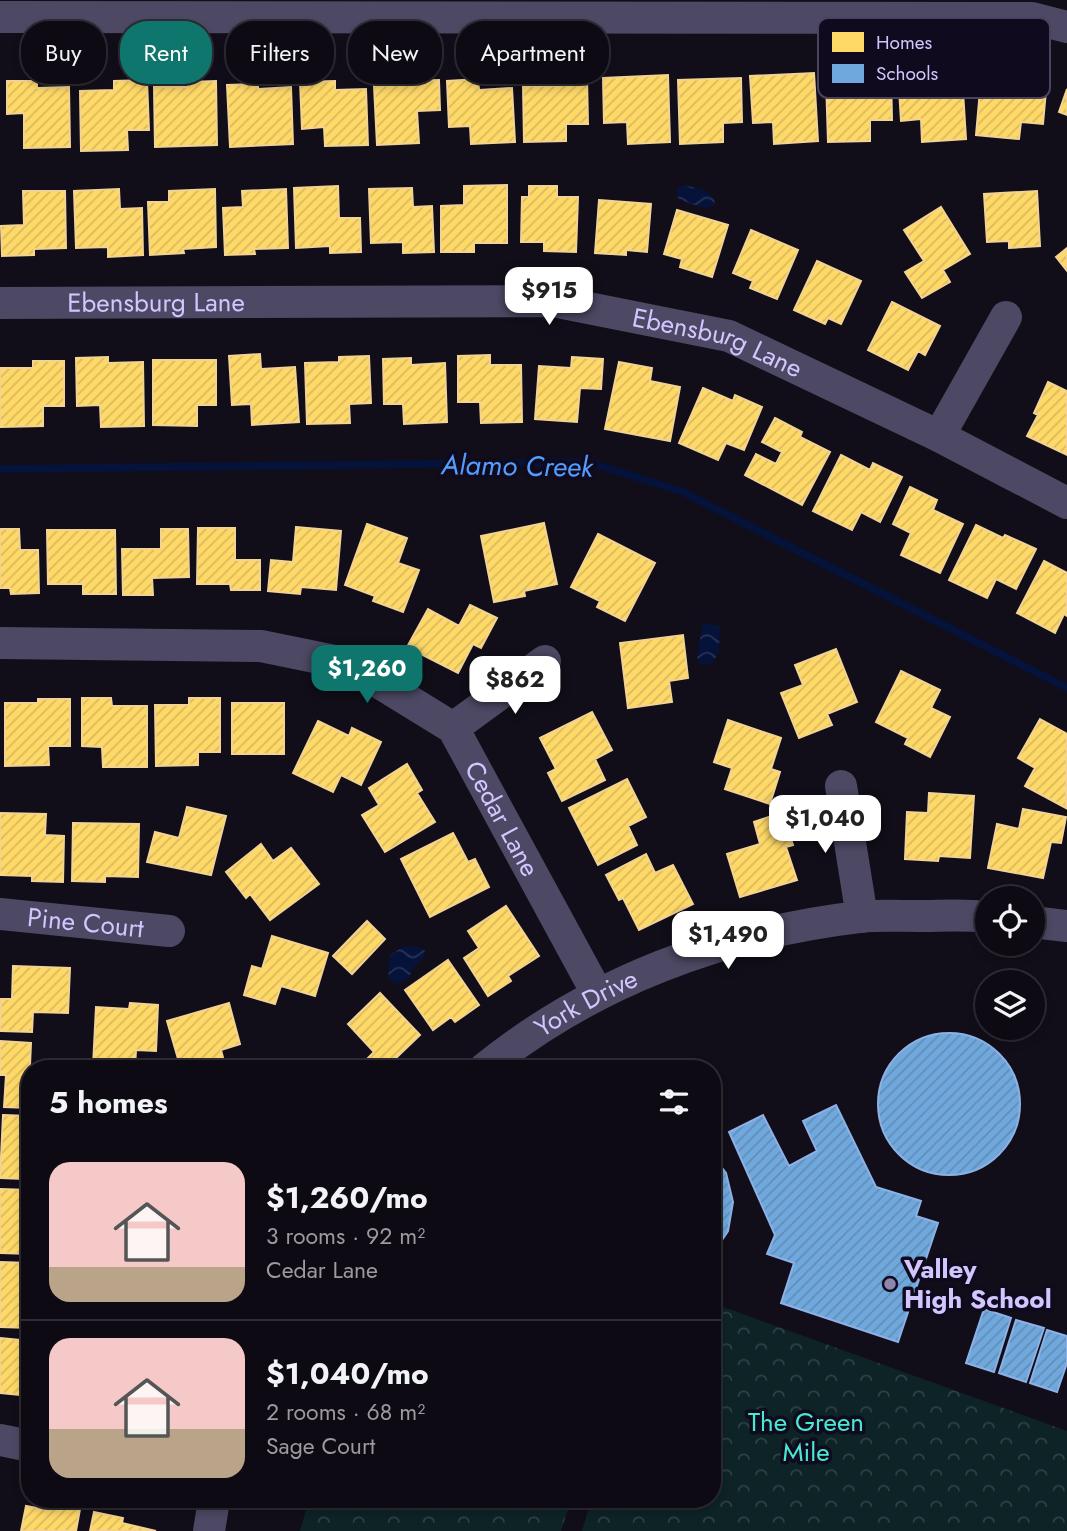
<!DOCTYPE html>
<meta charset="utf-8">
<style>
:root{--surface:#0d0a13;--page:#16131c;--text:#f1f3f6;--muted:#9a9aa0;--line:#2d2b33;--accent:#0f766e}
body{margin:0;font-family:Jost,sans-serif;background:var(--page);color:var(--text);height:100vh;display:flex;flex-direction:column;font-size:26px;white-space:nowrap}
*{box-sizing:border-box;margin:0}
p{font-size:23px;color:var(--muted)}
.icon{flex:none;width:38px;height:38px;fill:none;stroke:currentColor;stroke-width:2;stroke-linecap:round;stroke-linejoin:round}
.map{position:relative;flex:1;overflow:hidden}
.side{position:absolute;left:21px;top:1060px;width:700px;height:448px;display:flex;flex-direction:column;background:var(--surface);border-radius:28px;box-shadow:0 4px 10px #0003,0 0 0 2px var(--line)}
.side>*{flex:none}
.guide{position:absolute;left:21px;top:21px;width:700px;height:63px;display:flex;gap:14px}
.buttons{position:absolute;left:975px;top:886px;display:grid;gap:14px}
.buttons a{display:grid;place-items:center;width:70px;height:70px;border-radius:50%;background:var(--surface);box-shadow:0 4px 10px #0003,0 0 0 2px var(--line);font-size:35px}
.price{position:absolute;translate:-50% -60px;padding:0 16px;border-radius:14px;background:#fff;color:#222;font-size:23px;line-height:46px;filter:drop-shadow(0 2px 4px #0008)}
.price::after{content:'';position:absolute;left:50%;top:42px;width:21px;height:16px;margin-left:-10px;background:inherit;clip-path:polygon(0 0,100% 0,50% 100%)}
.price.current{background:var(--accent);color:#fff}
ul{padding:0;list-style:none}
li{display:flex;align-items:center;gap:21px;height:175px;padding:0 28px}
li+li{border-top:2px solid var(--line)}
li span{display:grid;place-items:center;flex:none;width:196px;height:140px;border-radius:21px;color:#555}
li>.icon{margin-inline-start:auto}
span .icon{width:84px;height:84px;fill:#fffc;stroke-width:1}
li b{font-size:30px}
h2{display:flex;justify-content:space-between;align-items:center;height:84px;padding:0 28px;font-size:30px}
.chip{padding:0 24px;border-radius:28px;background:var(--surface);box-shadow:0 4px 10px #0003,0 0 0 2px var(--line);font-size:24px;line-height:63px}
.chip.current{background:var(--accent);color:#fff}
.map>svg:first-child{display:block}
</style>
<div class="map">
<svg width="1067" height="1531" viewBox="0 0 1067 1531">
<defs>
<pattern id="park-crowns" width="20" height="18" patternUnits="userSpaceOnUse" patternTransform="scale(1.75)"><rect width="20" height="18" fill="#0d2326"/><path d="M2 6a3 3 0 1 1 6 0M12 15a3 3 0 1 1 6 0" fill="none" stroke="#2f4147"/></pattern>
<pattern id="water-waves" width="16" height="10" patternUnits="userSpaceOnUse" patternTransform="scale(1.75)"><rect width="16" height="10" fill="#051239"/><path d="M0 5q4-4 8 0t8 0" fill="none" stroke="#293357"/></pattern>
<pattern id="homes-hatch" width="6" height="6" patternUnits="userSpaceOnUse" patternTransform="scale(1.75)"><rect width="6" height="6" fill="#ffd966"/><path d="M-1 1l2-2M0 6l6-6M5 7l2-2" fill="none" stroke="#d9b961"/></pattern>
<pattern id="schools-hatch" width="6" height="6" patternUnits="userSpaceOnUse" patternTransform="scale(1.75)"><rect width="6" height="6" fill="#6fa8dc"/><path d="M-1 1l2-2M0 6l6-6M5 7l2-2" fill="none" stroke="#638db8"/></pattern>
</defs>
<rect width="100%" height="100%" fill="#110e19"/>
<path fill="url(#park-crowns)" d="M712 1303 1067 1431V1531H582L591 1500H712Z
M309 1500H571L561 1531H300Z"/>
<path fill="url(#water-waves)" d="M683 185 705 190 714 198 715 205 704 208 678 199 677 189Z
M703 623 720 626 719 651 712 664 699 665 697 656Z
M418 946 425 951 424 958 415 965 408 979 397 984 388 978 390 956 402 947Z"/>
<path fill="url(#homes-hatch)" stroke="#f2d394" stroke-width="2" d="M929 72V77L962 75 966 139 922 142 921 119 901 121 898 73Z
M814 73 818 141 774 144 773 122 753 123 750 76Z
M891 73 892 120H870V141L828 142 826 80 859 79V74Z
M668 75 670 142 628 144 627 122 604 123 603 78Z
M1017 76 1047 79 1043 124 1021 122 1019 139 976 135 981 79 1017 83Z
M587 77 588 124H566V141L524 142 523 86H557V78Z
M741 78 742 122 723 123V142L680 144 678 80Z
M478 79 479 90 512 88 515 142 471 144 470 126 449 127 447 81Z
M147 80 149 130H127L128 150 81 151 80 91 114 90V81Z
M439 80 440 110 417 111 419 143 377 145 374 86 405 85V81Z
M7 81H37V88L69 87 70 147 24 148V113L7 114Z
M216 81 217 145 155 147 154 87H188V82Z
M335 81V90L366 89 368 145 325 146 324 127 302 129 300 82Z
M258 84V89L291 87 293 144 230 147 227 85Z
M1067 89V115L1059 112Z
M507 185V243H474V252H441V206L464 205V186Z
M338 186 339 218H360L361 252 330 253V246L296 248 294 188Z
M529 186H557V197H578L576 252 544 251V242H521L522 197H529Z
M412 188 413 207 432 206 434 252 403 253V242L371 243 369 189Z
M119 189 120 209 142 208 143 255 108 257V247L76 248 74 191Z
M215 189 216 247 183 249 184 253 150 255 148 202H169V191Z
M286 189 288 248 254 249 255 254 225 255 223 208 243 207 242 191Z
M23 191H65L66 248 34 249V255L2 256 1 226 24 225Z
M1037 191 1040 246 1009 248V241L987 242 984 194Z
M599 200 651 204 647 252 626 250V255L595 253Z
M941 207 970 254 943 270 950 282 922 298 905 272 924 261 904 230Z
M677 210 728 225 712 277 680 267 682 259 664 254Z
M751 230 798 250 777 299 750 288 753 281 733 273Z
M1067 248V271L1056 257Z
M817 261 861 281 841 324 828 318 825 324 794 310Z
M892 302 940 326 925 355 918 351 908 370 868 350Z
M260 354 261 369 295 367 299 422 252 425 251 404 232 405 229 356Z
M490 355V365H521L522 422 481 423 480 402H458V356Z
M369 356 371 403 349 404 350 423 307 424 305 363 339 362V357Z
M108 357V363L143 362 144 426 101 427 100 405 77 406 76 358Z
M572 357 603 359 601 389 580 388 577 422 535 419 539 366 571 368Z
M411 358V365L445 363 447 422 404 424 403 404H384L383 359Z
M153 360H216V405H197V426L153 425Z
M33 361H64V406H43V426L0 427V368H33Z
M619 362 652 368 650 381 680 387 670 441 605 429Z
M1048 382 1067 391V455L1027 436 1038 415 1034 413Z
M703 388 733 401 735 395 762 407 744 450 726 443 718 460 679 443Z
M775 418 802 432 800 437 830 452 802 505 745 475 756 454 776 464 782 452 762 442Z
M841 455 870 470 873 463 902 477 880 522 861 512 852 530 813 511Z
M910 487 937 500 933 510 963 524 940 573 901 555 911 533 893 524Z
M544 523 557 584 524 591 525 596 494 602 481 536Z
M367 524 407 538 398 563 419 570 403 612 373 601 375 596 345 585Z
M976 525 1003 538 1005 535 1036 549 1016 589 996 579 987 598 949 580Z
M296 527 341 531 336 590 301 587 300 594 268 591 271 560 293 562Z
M198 528H235V560H260V590H231L230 584H197Z
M0 529H19L20 550H38L39 593 11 594 10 588H0Z
M161 529H188L189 577 152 578 153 595H123L122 549H161Z
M47 530H115L116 594H83V584H48Z
M598 534 655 563 625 621 597 607 600 601 571 587Z
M1044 561 1067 573V616L1064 614 1055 633 1017 613Z
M470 605 497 618 481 648 473 644 458 673 407 647 428 609 459 626Z
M683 635 688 678 669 681 672 702 628 708 620 643Z
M836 649 857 702 827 714 832 725 799 738 781 693 803 685 795 665Z
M901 671 940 690 931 708 950 717 930 757 905 744 908 738 876 722Z
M82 698H111L112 706H147V767H103L102 747 82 746Z
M189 698H220V752H198V765L156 766 155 705H189Z
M38 699H70V746H48L49 765 5 766V703H38Z
M232 703H284V754H232Z
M592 712 612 750 595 759 605 780 562 801 548 773 556 769 540 738Z
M1040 719 1067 734 1066 808 1025 786 1035 768 1018 758Z
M728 720 781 738 771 769 780 772 770 804 725 789 732 768 714 762Z
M318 721 349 736 352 728 381 742 361 785 341 775 333 792 293 773Z
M407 764 422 790 417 793 435 822 385 852 362 815 379 805 369 788Z
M627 779 646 817 628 826 637 845 598 865 569 808Z
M929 793 974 796 970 858 939 856 938 861 905 859 907 812 928 813Z
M187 807 226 816 211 875 147 862 155 832 179 838Z
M1023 809 1066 817 1061 843 1051 842 1043 878 988 868 997 824 1019 829Z
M783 812 793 845 786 847 797 880 740 897 727 854 760 844 754 822Z
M0 813 46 814 45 835 64 836 63 882 32 881V876L0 875Z
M73 823 139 824 138 877 105 876V882L72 881Z
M453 833 468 862 475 859 489 887 430 917 401 859Z
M261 844 273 861 291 848 319 884 270 920 250 894 246 898 226 872Z
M646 854 655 873 673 865 693 904 639 930 623 898 619 900 606 875Z
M506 906 539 956 508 976 511 981 488 996 464 958 479 948 468 931Z
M367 921 385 939 352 974 333 956Z
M272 936 328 953 315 996 281 986 275 1004 244 995 252 966 262 969Z
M448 960 479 1005 455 1022 451 1017 433 1030 405 990Z
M13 966 70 968 68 1013 33 1012 32 1032 0 1031 1 999H12Z
M380 993 420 1035 396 1058 401 1063 395 1069H361L359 1067 374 1052 348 1024Z
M130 1003 158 1005 156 1051 136 1050 135 1068 93 1066 96 1007 129 1009Z
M229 1003 240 1044 221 1050 226 1069H181L167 1021Z
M0 1041 31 1043 30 1065 64 1066V1069H30V1108L4 1107 6 1075H0Z
M338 1060 349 1069H330Z
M3 1115 30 1116V1161H23V1179L0 1178Z
M0 1189 30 1190V1254L0 1253Z
M0 1262 30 1263V1328L0 1327Z
M0 1338 30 1341V1396L0 1393Z
M49 1503 80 1509 76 1531H21L26 1506 48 1510Z
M94 1512 123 1518 122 1523 156 1531H90Z"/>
<path fill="url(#schools-hatch)" stroke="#8db1e6" stroke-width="2" d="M878 1104a71 71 0 1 1 142 0a71 71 0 1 1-142 0Z
M836 1105 876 1187 921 1201 916 1216 938 1223 898 1342 781 1303 794 1263 767 1254 775 1235 729 1132 763 1115 789 1166 817 1151 803 1121Z
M712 1155 726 1173 733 1202 728 1231 712 1255Z
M984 1309 1011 1318 994 1372 966 1363Z
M1016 1320 1044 1328 1026 1382 999 1373Z
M1047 1330 1067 1336V1363L1057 1392 1030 1383Z"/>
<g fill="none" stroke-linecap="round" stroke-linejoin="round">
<path stroke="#051239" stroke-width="8" d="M0 469 588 462 683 492 1067 688"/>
<g stroke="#4d4863" stroke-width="32">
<path d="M0 17 1032 18 1067 27"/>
<path id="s1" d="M0 303 553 301 729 336 939 436 1067 503"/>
<path d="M939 436 1006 317"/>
<path id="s2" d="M0 643 261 646 349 664 453 728 597 993"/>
<path d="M453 728 545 661"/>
<path d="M841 786 862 917"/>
<path id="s3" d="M0 914 169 931"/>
<path d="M1032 922 1067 926"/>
<path id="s4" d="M484 1069C591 982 723 933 859 917 878 915 898 916 918 916 941 916 964 914 987 917"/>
<path d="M0 1440 30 1446"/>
<path d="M209 1531 214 1500"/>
</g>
</g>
<circle fill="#8f86ae" stroke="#0f0a1d" stroke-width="2.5" cx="890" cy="1284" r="7"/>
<g text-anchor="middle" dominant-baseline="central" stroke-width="7" stroke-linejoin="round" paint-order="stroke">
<g font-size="26" fill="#d3c6ff" stroke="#0f0a1d">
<text stroke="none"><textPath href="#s1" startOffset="156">Ebensburg Lane</textPath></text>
<text stroke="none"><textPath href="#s1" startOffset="723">Ebensburg Lane</textPath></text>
<text stroke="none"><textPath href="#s2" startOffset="576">Cedar Lane</textPath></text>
<text stroke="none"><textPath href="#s3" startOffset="86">Pine Court</textPath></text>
<text stroke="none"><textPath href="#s4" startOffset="122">York Drive</textPath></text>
</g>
<g font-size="26" font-weight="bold" fill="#d3c6ff" stroke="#0f0a1d" text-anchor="start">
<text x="904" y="1269">Valley<tspan x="904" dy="30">High School</tspan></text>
</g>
<g font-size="26" fill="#48e9d2" stroke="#0f0a1d">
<text x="806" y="1422">The Green<tspan x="806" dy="30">Mile</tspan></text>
</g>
<g font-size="28" font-style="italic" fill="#549dff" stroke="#0f0a1d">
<text transform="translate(517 466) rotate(1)">Alamo Creek</text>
</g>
</g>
<rect x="818" y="18" width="232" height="80" rx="10" fill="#0f0a1d" stroke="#4a4261" stroke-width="2"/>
<rect x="832" y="32" width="32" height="20" fill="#ffd966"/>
<rect x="832" y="64" width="32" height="19" fill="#6fa8dc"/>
<g font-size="19" fill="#d3c6ff">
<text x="876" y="49">Homes</text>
<text x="876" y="80">Schools</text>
</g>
</svg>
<div class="buttons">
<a><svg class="icon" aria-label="locate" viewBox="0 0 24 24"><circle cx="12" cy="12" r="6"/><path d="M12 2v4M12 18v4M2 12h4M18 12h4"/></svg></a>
<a><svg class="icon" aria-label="layers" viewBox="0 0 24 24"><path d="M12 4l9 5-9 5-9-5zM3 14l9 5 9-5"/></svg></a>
</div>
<b class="price" style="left:549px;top:327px">$915</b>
<b class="price current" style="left:367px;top:705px">$1,260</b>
<b class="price" style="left:515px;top:716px">$862</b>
<b class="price" style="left:825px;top:855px">$1,040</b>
<b class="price" style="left:728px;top:971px">$1,490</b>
<div class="guide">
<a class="chip">Buy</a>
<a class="chip current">Rent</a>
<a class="chip">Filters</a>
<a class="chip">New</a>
<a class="chip">Apartment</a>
</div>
<section class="side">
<h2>5 homes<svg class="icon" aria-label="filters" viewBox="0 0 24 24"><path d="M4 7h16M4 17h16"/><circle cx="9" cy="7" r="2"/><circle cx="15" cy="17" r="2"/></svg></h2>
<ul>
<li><span style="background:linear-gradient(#f6c9c9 75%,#b9a48a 0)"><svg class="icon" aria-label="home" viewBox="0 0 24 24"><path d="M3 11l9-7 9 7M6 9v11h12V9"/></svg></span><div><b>$1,260/mo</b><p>3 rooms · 92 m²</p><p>Cedar Lane</p></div></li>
<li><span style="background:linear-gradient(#f6c9c9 65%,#b9a48a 0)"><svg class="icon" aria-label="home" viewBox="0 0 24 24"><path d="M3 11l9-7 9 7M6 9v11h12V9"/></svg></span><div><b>$1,040/mo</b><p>2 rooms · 68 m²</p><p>Sage Court</p></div></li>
</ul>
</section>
</div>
